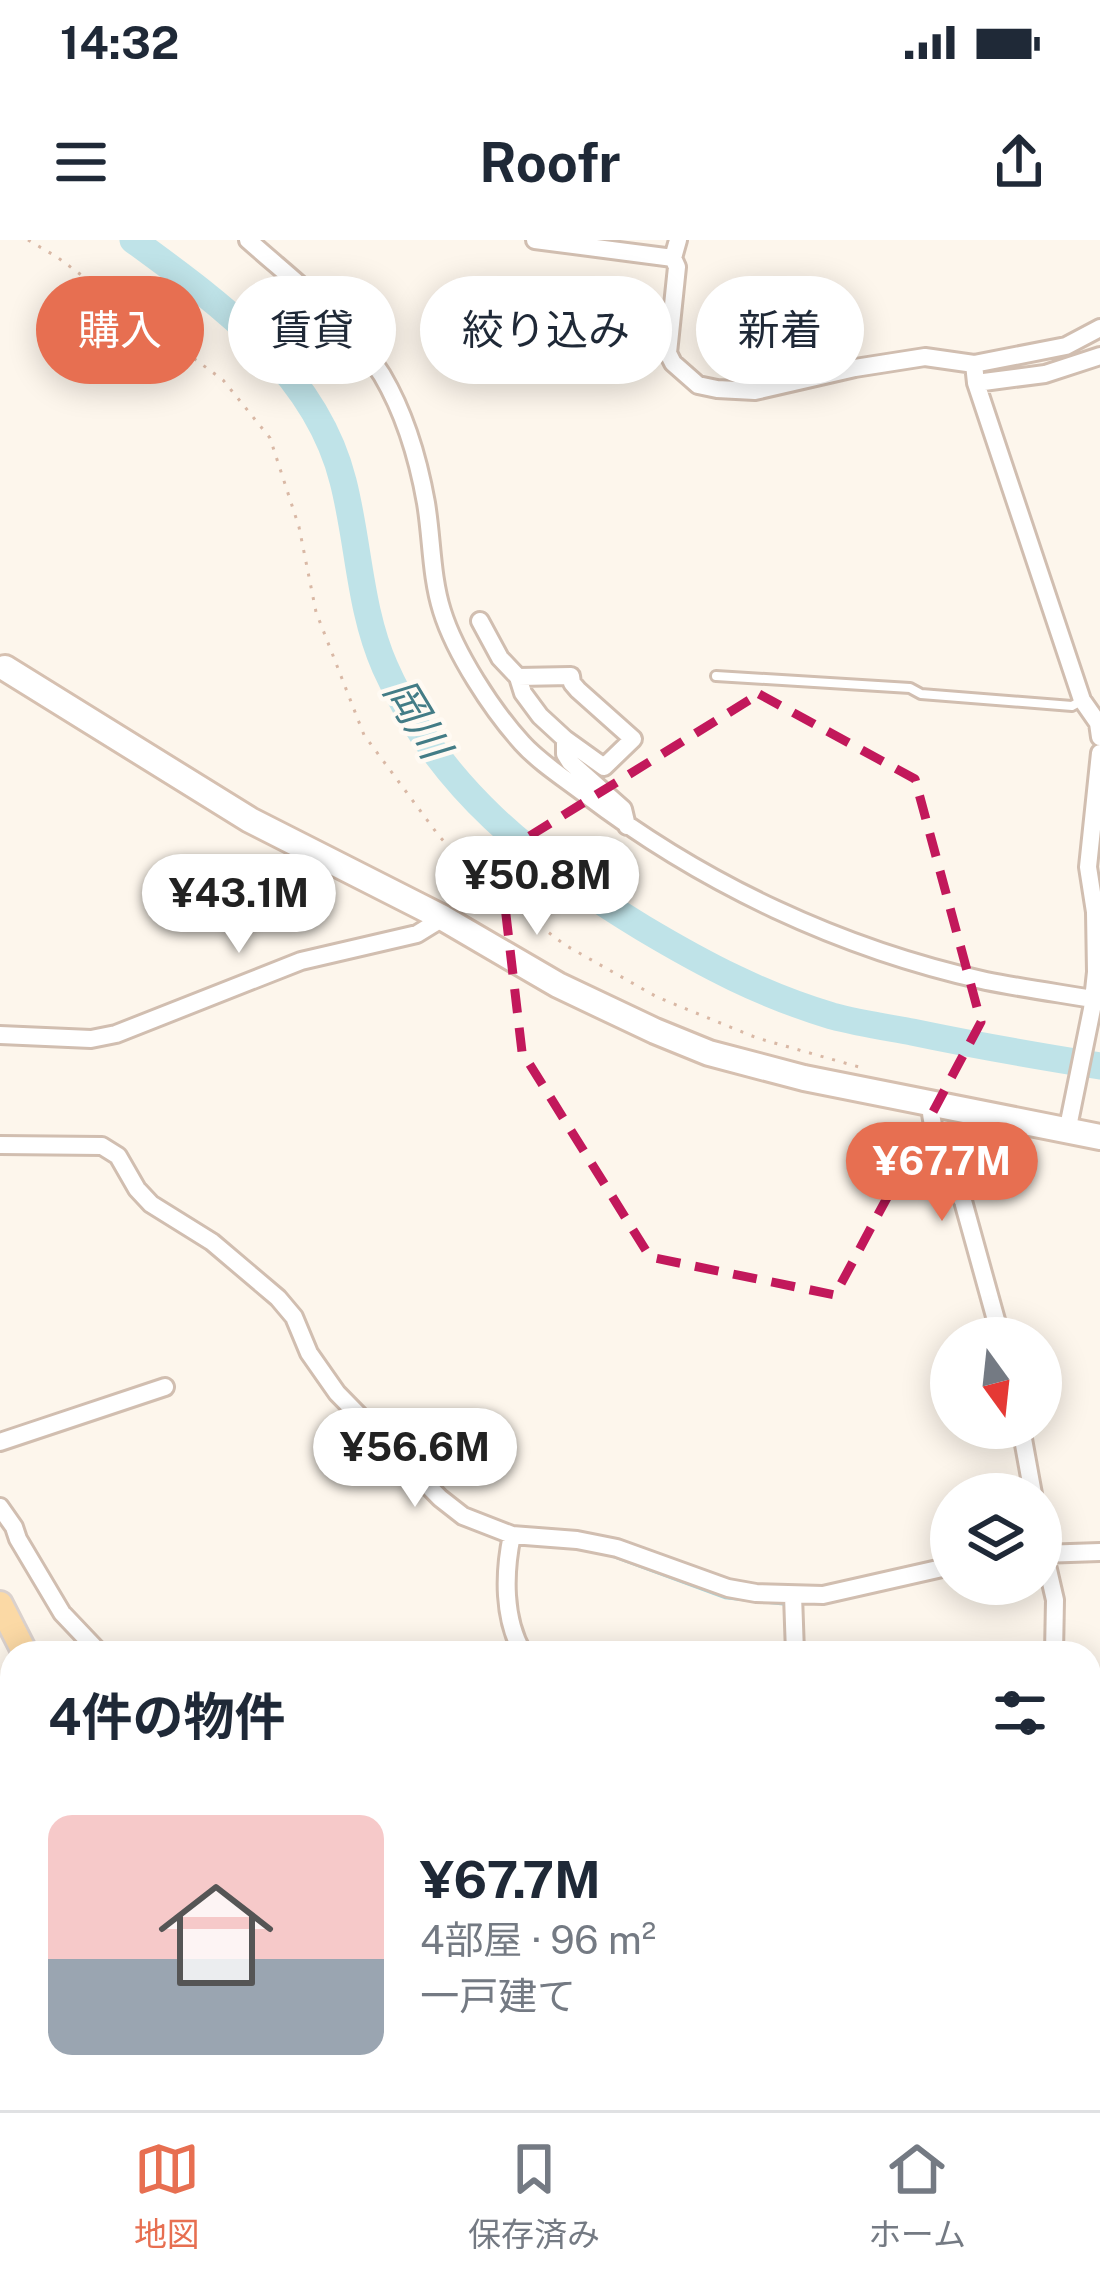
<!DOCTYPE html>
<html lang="ja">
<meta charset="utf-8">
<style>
:root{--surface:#fff;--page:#f2f2f3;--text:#1f2937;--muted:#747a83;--line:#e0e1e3;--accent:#e76f51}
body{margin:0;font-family:"Public Sans","Noto Sans JP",sans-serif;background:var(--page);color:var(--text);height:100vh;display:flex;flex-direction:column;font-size:45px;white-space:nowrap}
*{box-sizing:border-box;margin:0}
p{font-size:39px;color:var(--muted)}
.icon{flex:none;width:66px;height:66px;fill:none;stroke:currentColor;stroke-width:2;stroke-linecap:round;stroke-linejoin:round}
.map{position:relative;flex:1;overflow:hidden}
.side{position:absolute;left:0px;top:1401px;width:1101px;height:471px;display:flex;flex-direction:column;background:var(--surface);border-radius:36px 36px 0 0;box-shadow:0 6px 30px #0003}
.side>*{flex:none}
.top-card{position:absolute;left:36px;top:36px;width:1029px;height:108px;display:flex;gap:24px}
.needle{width:78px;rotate:165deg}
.tools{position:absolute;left:930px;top:1077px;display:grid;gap:24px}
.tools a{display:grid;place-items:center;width:132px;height:132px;border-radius:50%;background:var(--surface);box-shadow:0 6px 30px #0003;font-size:60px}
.price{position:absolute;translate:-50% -102px;padding:0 27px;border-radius:42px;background:#fff;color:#222;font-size:39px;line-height:78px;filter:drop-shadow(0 3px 6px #0008)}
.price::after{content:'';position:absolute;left:50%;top:72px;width:36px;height:27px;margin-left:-18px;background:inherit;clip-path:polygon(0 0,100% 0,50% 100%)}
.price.current{background:var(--accent);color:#fff}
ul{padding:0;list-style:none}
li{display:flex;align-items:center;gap:36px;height:300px;padding:0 48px}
li span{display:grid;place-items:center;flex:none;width:336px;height:240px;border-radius:24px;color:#555}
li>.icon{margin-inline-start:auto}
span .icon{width:144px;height:144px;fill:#fffc;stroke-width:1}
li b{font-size:51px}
h2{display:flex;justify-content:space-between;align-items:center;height:144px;padding:0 48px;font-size:51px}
.tag{padding:0 42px;border-radius:54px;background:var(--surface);box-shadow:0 6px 30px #0003;font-size:42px;line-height:108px}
.tag.current{background:var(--accent);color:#fff}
.status{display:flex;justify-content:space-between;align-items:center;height:84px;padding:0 60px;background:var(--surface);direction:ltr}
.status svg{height:33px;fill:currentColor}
header{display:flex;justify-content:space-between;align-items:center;height:156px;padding:0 48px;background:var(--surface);font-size:54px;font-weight:700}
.menu{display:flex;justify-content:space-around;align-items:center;height:168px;border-top:3px solid var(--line);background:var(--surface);font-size:33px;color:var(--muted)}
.menu a{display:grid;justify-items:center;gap:6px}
.menu .current{color:var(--accent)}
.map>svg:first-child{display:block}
</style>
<div class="status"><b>14:32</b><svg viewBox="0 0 49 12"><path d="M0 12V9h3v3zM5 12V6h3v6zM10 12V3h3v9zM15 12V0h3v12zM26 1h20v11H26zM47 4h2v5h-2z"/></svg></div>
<header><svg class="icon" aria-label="menu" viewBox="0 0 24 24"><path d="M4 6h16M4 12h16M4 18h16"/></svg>Roofr<svg class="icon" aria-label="share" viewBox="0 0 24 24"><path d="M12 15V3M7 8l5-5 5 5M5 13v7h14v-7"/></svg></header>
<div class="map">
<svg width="1100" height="1870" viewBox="0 0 1100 1870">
<rect width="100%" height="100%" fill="#fdf6ec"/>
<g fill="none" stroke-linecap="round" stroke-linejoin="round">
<path stroke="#a5d3da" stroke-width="4.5" d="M317 1139 332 1159
M411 1240 437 1266
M477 1290 500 1299
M517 1303 541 1305
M611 1315 725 1357 790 1364"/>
<path stroke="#bfe3e8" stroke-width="27" d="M133 0C219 63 316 132 343 241 359 303 359 368 385 427 438 547 534 622 643 688 705 725 762 755 832 776 858 783 885 787 912 792 974 805 1037 816 1100 826"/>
<defs>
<path id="lane" d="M716 436 910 448 921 454 1072 466 1081 461"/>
<path id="street" d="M248 0C294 41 349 82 382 135 405 174 418 218 426 263 432 299 431 336 442 371 455 413 492 470 522 503 539 522 564 538 585 554 703 644 841 709 986 741 1021 748 1057 753 1093 759
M535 0 673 18
M678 0 673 18 677 27 668 113 673 123 698 145 717 149 755 151 855 128 925 117 974 124
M1100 88 1066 106 974 124 976 143 1082 460 1098 483 1100 497
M976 143 1045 134 1100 116
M480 381 500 418 518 437 523 453 540 476 565 499V514L570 522 623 569 627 586
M518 437 571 436 572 443 578 450 633 499 604 527 565 499
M0 795 91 799 116 794 301 721 417 694 443 678
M930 865C933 898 946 933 963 961L1001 1098
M1067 892 1092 769 1096 732 1095 672 1088 627 1100 513
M0 905 102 906 118 916 137 949 151 964 212 1002 278 1058 294 1077 309 1113 337 1153 440 1258 463 1276 512 1295 577 1300 617 1308 728 1348 756 1353 823 1355 951 1326
M1021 1188 1033 1254
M0 1202 165 1147
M0 1267 14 1287 18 1299 62 1373 100 1413
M512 1295C504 1333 503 1379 523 1413
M1041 1299 1055 1360 1054 1413
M1041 1314 1100 1312
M793 1355 795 1413
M0 1716 12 1700
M1089 1810 1100 1811
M631 1860 634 1870
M914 1870 929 1860"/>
<path id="secondary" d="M5 428 250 580 443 678 558 745 655 791 709 813 804 838 1100 897"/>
<path id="primary" d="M0 1364 25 1413
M231 1860 234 1870"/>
</defs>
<use href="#lane" stroke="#d1beb0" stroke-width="14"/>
<use href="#street" stroke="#d1beb0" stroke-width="22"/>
<use href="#secondary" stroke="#d6c0b0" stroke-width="30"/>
<use href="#primary" stroke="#dad1cd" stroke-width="30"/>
<path stroke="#d9b8a5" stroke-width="3" stroke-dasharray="3 9" stroke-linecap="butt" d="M28 0 57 17 223 140 270 198 299 287 316 372 364 495 439 596 481 641 565 705 657 757 757 798 859 827
M1087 1860 1091 1870"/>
<use href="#lane" stroke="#fff" stroke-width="8"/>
<use href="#street" stroke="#fff" stroke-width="16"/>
<use href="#secondary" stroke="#fff" stroke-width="24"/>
<use href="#primary" stroke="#fbd9a5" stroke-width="24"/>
</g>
<path fill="none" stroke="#c2185b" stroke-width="9" stroke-dasharray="24 15" stroke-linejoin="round" d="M759 454 915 539 981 782 835 1055 650 1017 522 812 499 615Z"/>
<g text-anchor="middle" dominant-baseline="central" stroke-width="9" stroke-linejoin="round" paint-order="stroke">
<g font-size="42" font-style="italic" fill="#437c86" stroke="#fffaf3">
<text transform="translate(418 478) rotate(59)">岡川</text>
</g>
</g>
</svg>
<div class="tools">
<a><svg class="needle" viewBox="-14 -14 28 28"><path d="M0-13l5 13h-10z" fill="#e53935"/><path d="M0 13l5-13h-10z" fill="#747a83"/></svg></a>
<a><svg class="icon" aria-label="layers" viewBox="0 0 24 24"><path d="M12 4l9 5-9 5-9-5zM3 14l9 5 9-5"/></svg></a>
</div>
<b class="price" style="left:537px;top:698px">¥50.8M</b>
<b class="price" style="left:239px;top:716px">¥43.1M</b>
<b class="price current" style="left:942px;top:984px">¥67.7M</b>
<b class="price" style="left:415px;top:1270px">¥56.6M</b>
<div class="top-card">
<a class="tag current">購入</a>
<a class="tag">賃貸</a>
<a class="tag">絞り込み</a>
<a class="tag">新着</a>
</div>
<section class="side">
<h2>4件の物件<svg class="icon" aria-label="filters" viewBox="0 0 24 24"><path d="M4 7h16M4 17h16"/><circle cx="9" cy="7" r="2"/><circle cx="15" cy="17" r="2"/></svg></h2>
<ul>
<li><span style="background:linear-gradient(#f6c9c9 60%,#9aa5b1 0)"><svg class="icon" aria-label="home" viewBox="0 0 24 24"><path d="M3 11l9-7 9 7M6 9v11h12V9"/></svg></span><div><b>¥67.7M</b><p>4部屋 · 96 m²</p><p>一戸建て</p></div></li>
</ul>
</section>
</div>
<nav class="menu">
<a class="current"><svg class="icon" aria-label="map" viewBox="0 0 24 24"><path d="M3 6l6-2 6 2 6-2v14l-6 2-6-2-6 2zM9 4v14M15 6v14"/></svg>地図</a>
<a><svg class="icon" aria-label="saved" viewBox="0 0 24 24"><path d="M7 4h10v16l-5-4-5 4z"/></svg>保存済み</a>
<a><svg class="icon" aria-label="home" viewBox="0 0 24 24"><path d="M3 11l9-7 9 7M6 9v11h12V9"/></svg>ホーム</a>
</nav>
